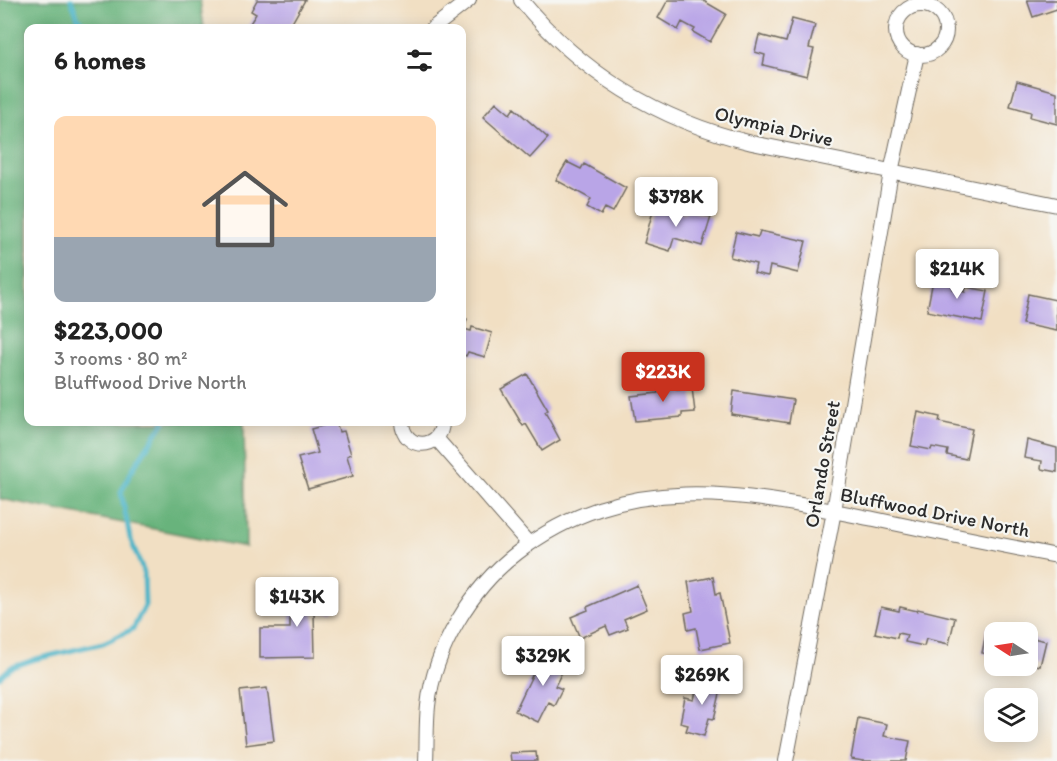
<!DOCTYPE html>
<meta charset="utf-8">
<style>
:root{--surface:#fff;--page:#f6f6f6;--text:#222;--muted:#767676;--line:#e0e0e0;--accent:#c8321e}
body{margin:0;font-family:Itim,sans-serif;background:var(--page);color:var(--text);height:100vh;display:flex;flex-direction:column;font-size:22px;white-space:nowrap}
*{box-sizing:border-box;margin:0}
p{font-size:20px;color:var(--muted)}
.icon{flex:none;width:33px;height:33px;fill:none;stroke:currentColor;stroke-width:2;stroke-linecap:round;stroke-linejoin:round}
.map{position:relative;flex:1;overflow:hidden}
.side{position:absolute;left:24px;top:24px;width:442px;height:402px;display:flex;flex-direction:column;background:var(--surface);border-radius:12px;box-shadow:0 3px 15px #0003}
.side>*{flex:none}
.needle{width:39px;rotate:282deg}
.buttons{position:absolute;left:984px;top:622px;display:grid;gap:12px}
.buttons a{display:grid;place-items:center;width:54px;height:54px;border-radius:12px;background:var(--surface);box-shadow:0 3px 15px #0003;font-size:30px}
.price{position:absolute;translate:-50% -51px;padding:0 14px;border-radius:6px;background:#fff;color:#222;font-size:20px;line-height:39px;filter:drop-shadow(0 2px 3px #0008)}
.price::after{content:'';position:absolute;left:50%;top:36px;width:18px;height:14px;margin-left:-9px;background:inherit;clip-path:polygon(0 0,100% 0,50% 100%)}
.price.on{background:var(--accent);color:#fff}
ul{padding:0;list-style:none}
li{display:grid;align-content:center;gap:12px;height:318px;padding:0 30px}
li+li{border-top:2px solid var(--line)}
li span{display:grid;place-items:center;height:186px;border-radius:12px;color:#555}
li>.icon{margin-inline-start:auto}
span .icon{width:108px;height:108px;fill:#fffc;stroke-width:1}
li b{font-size:26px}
h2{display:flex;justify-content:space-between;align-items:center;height:72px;padding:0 30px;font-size:26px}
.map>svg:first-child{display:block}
</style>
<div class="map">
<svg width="1057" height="761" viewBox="0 0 1057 761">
<rect width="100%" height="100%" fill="#f6f6f2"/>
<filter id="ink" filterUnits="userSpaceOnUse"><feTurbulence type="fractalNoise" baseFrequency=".0167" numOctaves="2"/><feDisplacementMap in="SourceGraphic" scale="12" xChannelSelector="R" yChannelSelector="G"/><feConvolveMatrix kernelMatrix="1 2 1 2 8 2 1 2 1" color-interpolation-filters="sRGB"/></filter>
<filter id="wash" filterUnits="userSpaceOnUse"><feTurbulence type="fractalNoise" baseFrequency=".008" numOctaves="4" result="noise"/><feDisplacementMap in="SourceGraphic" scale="24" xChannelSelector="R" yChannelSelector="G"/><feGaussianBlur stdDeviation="1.35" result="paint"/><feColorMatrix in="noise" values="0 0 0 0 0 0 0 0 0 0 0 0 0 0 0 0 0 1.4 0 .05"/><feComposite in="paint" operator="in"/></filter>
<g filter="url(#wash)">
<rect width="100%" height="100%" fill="#f1dfc3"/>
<path fill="#68b37c" stroke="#4a6f54" stroke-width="1.5" d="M0 0H200L204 28H28V422H244L246 547 0 499Z"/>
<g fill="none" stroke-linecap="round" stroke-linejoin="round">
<path stroke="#49b4c7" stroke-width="5" d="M71 0 78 18 87 28
M0 677 10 668 36 659 103 643 133 629 145 605 144 573 130 538 121 492 132 470 164 422"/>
</g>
<g id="blocks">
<path fill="#b9a5e7" d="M257 0H305L289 28H247L256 14 251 11Z
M668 0H702L726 14 710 42 693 32 695 29 682 22 678 30 658 18Z
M1027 0H1057V9L1033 17Z
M792 19 815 25 809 48 814 49 807 76 763 65 765 55 755 52 759 35 786 42Z
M1017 81 1057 92V124L1030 117 1031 112 1010 106Z
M496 102 510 114 514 108 548 138 530 158 483 117Z
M567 162 581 169 584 164 626 188 613 212 605 208 601 215 587 207 591 199 556 180Z
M655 204 685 213 686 210 711 217 702 246 674 238 670 251 644 243Z
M760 231 806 241 798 273 770 266 768 276 754 273 756 264 730 257 736 232 758 237Z
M934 275 954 279 952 289 965 292 966 287 988 291 982 322 927 311Z
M1028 294 1056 300 1057 331 1022 324Z
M462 318 467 319 464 329 471 331 472 327 492 333 485 357 468 352 466 356 462 354Z
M527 374 548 410 545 412 560 440 542 451 526 424 523 426 501 389Z
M676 382 677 390 692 388 695 412 682 413V417L635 421 631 396 658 393 657 384Z
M734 391 793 400 789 423 731 414Z
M918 412 940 417 939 422 972 429 966 459 947 455 948 450 932 447 931 450 911 446Z
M336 422 339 432 344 431 351 454 347 456 353 476 308 489 298 458 318 453 311 429Z
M1027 440 1057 448V472L1041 469 1042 461 1024 458Z
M713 577 716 594 720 593 730 643 700 649 696 628 688 630 685 613 693 611 688 582Z
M637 585 647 609 624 619 628 628 610 635 606 626 580 638 571 617 588 610 587 607Z
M333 588V612H314L315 657 260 658V628H290V600L312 599V589Z
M881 607 899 611 900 607 917 611 918 609 955 618 949 644 926 639 924 646 905 642 907 635 898 633 897 638 875 633Z
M987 628 1004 632 994 633V655L982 653Z
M1028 637 1046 641 1040 666 1028 663Z
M550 649 569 658 555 686 562 689 554 705 548 702 538 722 515 711 538 663 542 665Z
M996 666H1017L1016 671Z
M699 676 723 681 714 719 709 718 704 736 686 731 688 725 680 723 685 698 694 700Z
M267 688 274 741 246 745 240 691Z
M858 718 887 724 884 736 910 741 906 761H863L851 759Z
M536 752 537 761H511L510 753Z"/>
</g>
</g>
<g filter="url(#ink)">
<use href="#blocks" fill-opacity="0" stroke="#706a60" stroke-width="1.5"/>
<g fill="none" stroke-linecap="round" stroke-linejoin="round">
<defs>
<path id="street" d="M521 0C581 73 660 121 752 143L1057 205
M896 30a25 25 0 1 1 50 0a25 25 0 1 1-50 0Z
M433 28 469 0
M402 422C403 451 442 451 442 422
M436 438 529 544
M426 761C427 743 426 724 428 706 434 649 472 587 517 553 629 467 748 494 874 519 935 532 996 544 1057 556
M786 761 834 511 891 172 917 54"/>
</defs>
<use href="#street" stroke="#706a60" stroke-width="16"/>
<use href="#street" stroke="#fff" stroke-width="14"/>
</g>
</g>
<g text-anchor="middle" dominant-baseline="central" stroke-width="4.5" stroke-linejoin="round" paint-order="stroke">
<g font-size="20" fill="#2b2b2b" stroke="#f6f6f2">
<text transform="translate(774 126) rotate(13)">Olympia Drive</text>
<text transform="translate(822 464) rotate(-80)">Orlando Street</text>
<text transform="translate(935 512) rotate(11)">Bluffwood Drive North</text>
</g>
</g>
</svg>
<div class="buttons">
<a><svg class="needle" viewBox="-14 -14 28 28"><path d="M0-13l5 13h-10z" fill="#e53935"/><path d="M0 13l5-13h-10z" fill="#767676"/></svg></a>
<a><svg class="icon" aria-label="layers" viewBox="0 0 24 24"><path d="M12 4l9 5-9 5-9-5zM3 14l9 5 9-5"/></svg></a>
</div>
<b class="price" style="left:676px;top:228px">$378K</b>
<b class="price" style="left:957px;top:300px">$214K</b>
<b class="price on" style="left:663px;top:403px">$223K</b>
<b class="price" style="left:297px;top:628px">$143K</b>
<b class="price" style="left:543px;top:687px">$329K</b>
<b class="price" style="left:702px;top:706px">$269K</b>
<section class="side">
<h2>6 homes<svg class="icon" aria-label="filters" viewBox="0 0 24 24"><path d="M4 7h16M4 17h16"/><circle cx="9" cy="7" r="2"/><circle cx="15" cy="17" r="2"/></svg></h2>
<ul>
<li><span style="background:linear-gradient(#ffd9b3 65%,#9aa5b1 0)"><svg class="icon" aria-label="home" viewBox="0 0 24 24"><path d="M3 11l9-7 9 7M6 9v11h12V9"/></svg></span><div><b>$223,000</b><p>3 rooms · 80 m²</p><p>Bluffwood Drive North</p></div></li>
</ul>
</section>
</div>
